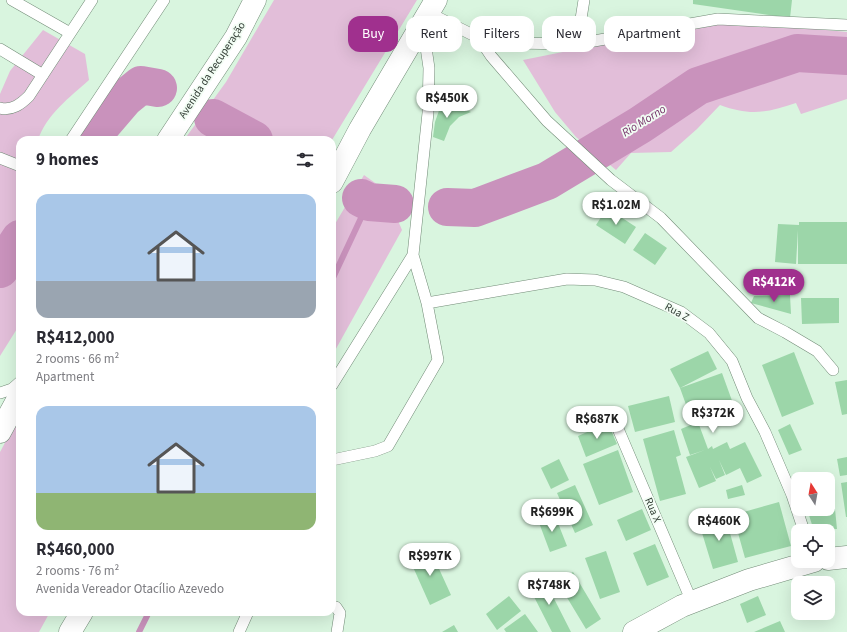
<!DOCTYPE html>
<meta charset="utf-8">
<style>
:root{--surface:#fff;--page:#f2f2f3;--text:#2b2b33;--muted:#7c7c81;--accent:#a0308e}
body{margin:0;font-family:"Source Sans 3",sans-serif;background:var(--page);color:var(--text);height:100vh;display:flex;flex-direction:column;font-size:15px;white-space:nowrap}
*{box-sizing:border-box;margin:0}
p{font-size:13px;color:var(--muted)}
.icon{flex:none;width:22px;height:22px;fill:none;stroke:currentColor;stroke-width:2;stroke-linecap:round;stroke-linejoin:round}
.map{position:relative;flex:1;overflow:hidden}
.sheet{position:absolute;left:16px;top:136px;width:320px;height:480px;display:flex;flex-direction:column;background:var(--surface);border-radius:12px;box-shadow:0 4px 16px #0002}
.sheet>*{flex:none}
.guide{position:absolute;left:348px;top:16px;width:380px;height:36px;display:flex;gap:8px}
.needle{width:26px;rotate:349deg}
.buttons{position:absolute;left:791px;top:472px;display:grid;gap:8px}
.buttons a{display:grid;place-items:center;width:44px;height:44px;border-radius:8px;background:var(--surface);box-shadow:0 4px 16px #0002;font-size:20px}
.price{position:absolute;translate:-50% -34px;padding:0 9px;border-radius:14px;background:#fff;color:#222;font-size:13px;line-height:26px;filter:drop-shadow(0 1px 2px #0008)}
.price::after{content:'';position:absolute;left:50%;top:24px;width:12px;height:9px;margin-left:-6px;background:inherit;clip-path:polygon(0 0,100% 0,50% 100%)}
.price.on{background:var(--accent);color:#fff}
ul{padding:0;list-style:none}
li{display:grid;align-content:center;gap:8px;height:212px;padding:0 20px}
li span{display:grid;place-items:center;height:124px;border-radius:12px;color:#555}
li>.icon{margin-inline-start:auto}
span .icon{width:72px;height:72px;fill:#fffc;stroke-width:1}
li b{font-size:17px}
h2{display:flex;justify-content:space-between;align-items:center;height:48px;padding:0 20px;font-size:17px}
.pill{padding:0 14px;border-radius:12px;background:var(--surface);box-shadow:0 4px 16px #0002;font-size:14px;line-height:36px}
.pill.on{background:var(--accent);color:#fff}
.map>svg:first-child{display:block}
</style>
<div class="map">
<svg width="847" height="632" viewBox="0 0 847 632">
<rect width="100%" height="100%" fill="#d9f5df"/>
<path fill="#e2bed9" d="M274 0H417L332 140H184L226 82Z
M732 21 847 32V99L801 114 796 103C766 113 750 116 720 105L697 129 671 152 631 153 616 170 576 137 555 112 523 60 662 32Z
M43 30 85 54 89 80C70 97 46 115 38 140H20V324L0 356V94L10 71Z
M364 175 385 190 402 230 332 356V229Z
M20 415V612H50L39 632H0V452Z"/>
<g fill="none" stroke-linecap="round" stroke-linejoin="round">
<path stroke="#c992bc" stroke-width="6" d="M332 280 361 218 375 203
M139 632 149 612"/>
<path stroke="#c992bc" stroke-width="38" d="M213 118 254 140
M89 140 125 98 141 85 158 88
M361 198 369 202 395 204
M447 207 475 208 547 181 640 125 698 86 797 53 847 56
M0 269 20 239"/>
</g>
<path fill="#9cd6a9" d="M693 0H792L790 18 693 4Z
M443 99 471 112 459 117 450 126 444 141 433 137 435 122Z
M607 208 636 227 625 244 596 225Z
M799 222H847V264H798V230L796 264 775 262 778 224 799 225Z
M645 233 667 248 655 265 633 250Z
M790 295 791 314 751 303 754 296Z
M801 298H839V323L802 324Z
M708 351 717 369 680 388 670 369Z
M794 352 814 404 782 417 762 365Z
M722 373 735 409 698 422 708 449 712 446 713 449 727 442 730 449 745 442 762 476 747 483 740 468 726 475 719 460 725 475 716 479 710 467 716 481 699 488 686 457 705 450 690 455 681 429 693 424 680 388Z
M847 380V414L842 415 835 382Z
M669 396 675 422 635 432 628 406Z
M608 423 617 444 586 457 578 436Z
M790 424 802 450 789 455 778 430Z
M674 430 681 455 676 457 686 494 660 501 643 439Z
M618 450 633 492 599 505 583 464Z
M847 457V475L840 476 837 459Z
M559 459 569 480 551 489 541 468Z
M832 479 837 529 814 531 807 509H828V480Z
M847 482V517H846L841 483Z
M575 485 593 525 575 533 557 493Z
M742 485 745 495 728 499 726 490Z
M779 502 791 546 745 558 733 515Z
M642 509 651 530 626 541 617 520Z
M554 513 567 546 550 552 538 520Z
M725 515 738 562 713 569 699 523Z
M655 544 669 577 647 586 633 553Z
M430 549 451 595 430 605 409 558Z
M606 551 620 592 600 599 585 558Z
M573 572 601 619 586 629 557 581Z
M543 577 571 632H552L528 585Z
M509 596 521 611 497 630 486 614Z
M758 596 766 615 747 623 740 604Z
M525 614 538 632H506L504 629Z
M780 621 785 632H754Z
M454 625 458 632H442Z"/>
<g fill="none" stroke-linecap="round" stroke-linejoin="round">
<defs>
<path id="service" d="M12 0 70 33
M429 13 479 38 502 43 577 44 718 19 847 25
M479 38 491 56 547 121 611 180 661 218 758 318 785 332 817 351 833 370
M577 44 584 0
M0 49 43 75
M0 108C12 111 21 104 29 96L92 0
M71 140 164 0
M0 158 20 166
M427 303 567 279 595 280 624 287 681 312 709 333 732 361 747 398 765 432 792 495 804 531
M332 385 413 255
M0 393 12 389 20 382
M613 417 692 602
M332 460 375 451 388 446 438 360 427 303 413 255 428 113 429 68 423 27
M332 606 336 607 340 613 337 632
M239 632 248 612"/>
<path id="secondary" d="M828 559 847 557
M634 632 682 606 749 580 814 561"/>
<path id="trunk" d="M168 140 236 37 255 0
M332 182 360 129 436 0
M0 432 20 395
M70 632 82 612"/>
</defs>
<use href="#service" stroke="#728b77" stroke-width="12"/>
<use href="#secondary" stroke="#728b77" stroke-width="23"/>
<use href="#trunk" stroke="#728b77" stroke-width="23"/>
<use href="#service" stroke="#fff" stroke-width="11"/>
<use href="#secondary" stroke="#fff" stroke-width="22"/>
<use href="#trunk" stroke="#fff" stroke-width="22"/>
</g>
<g text-anchor="middle" dominant-baseline="central" stroke-width="3.5" stroke-linejoin="round" paint-order="stroke">
<g font-size="11" fill="#323d35" stroke="#f2fdf4">
<text transform="translate(212 70) rotate(-57)">Avenida da Recuperação</text>
<text transform="translate(677 312) rotate(29)">Rua Z</text>
<text transform="translate(653 510) rotate(67)">Rua X</text>
</g>
<g font-size="12" font-style="italic" fill="#76346a" stroke="#f2fdf4">
<text transform="translate(644 121) rotate(-32)">Rio Morno</text>
</g>
</g>
</svg>
<div class="buttons">
<a><svg class="needle" viewBox="-14 -14 28 28"><path d="M0-13l5 13h-10z" fill="#e53935"/><path d="M0 13l5-13h-10z" fill="#7c7c81"/></svg></a>
<a><svg class="icon" aria-label="locate" viewBox="0 0 24 24"><circle cx="12" cy="12" r="6"/><path d="M12 2v4M12 18v4M2 12h4M18 12h4"/></svg></a>
<a><svg class="icon" aria-label="layers" viewBox="0 0 24 24"><path d="M12 4l9 5-9 5-9-5zM3 14l9 5 9-5"/></svg></a>
</div>
<b class="price" style="left:447px;top:119px">R$450K</b>
<b class="price" style="left:616px;top:226px">R$1.02M</b>
<b class="price on" style="left:774px;top:303px">R$412K</b>
<b class="price" style="left:713px;top:434px">R$372K</b>
<b class="price" style="left:597px;top:440px">R$687K</b>
<b class="price" style="left:552px;top:533px">R$699K</b>
<b class="price" style="left:719px;top:542px">R$460K</b>
<b class="price" style="left:430px;top:577px">R$997K</b>
<b class="price" style="left:549px;top:606px">R$748K</b>
<div class="guide">
<a class="pill on">Buy</a>
<a class="pill">Rent</a>
<a class="pill">Filters</a>
<a class="pill">New</a>
<a class="pill">Apartment</a>
</div>
<section class="sheet">
<h2>9 homes<svg class="icon" aria-label="filters" viewBox="0 0 24 24"><path d="M4 7h16M4 17h16"/><circle cx="9" cy="7" r="2"/><circle cx="15" cy="17" r="2"/></svg></h2>
<ul>
<li><span style="background:linear-gradient(#a9c7e8 70%,#9aa5b1 0)"><svg class="icon" aria-label="home" viewBox="0 0 24 24"><path d="M3 11l9-7 9 7M6 9v11h12V9"/></svg></span><div><b>R$412,000</b><p>2 rooms · 66 m²</p><p>Apartment</p></div></li>
<li><span style="background:linear-gradient(#a9c7e8 70%,#8fb573 0)"><svg class="icon" aria-label="home" viewBox="0 0 24 24"><path d="M3 11l9-7 9 7M6 9v11h12V9"/></svg></span><div><b>R$460,000</b><p>2 rooms · 76 m²</p><p>Avenida Vereador Otacílio Azevedo</p></div></li>
</ul>
</section>
</div>
